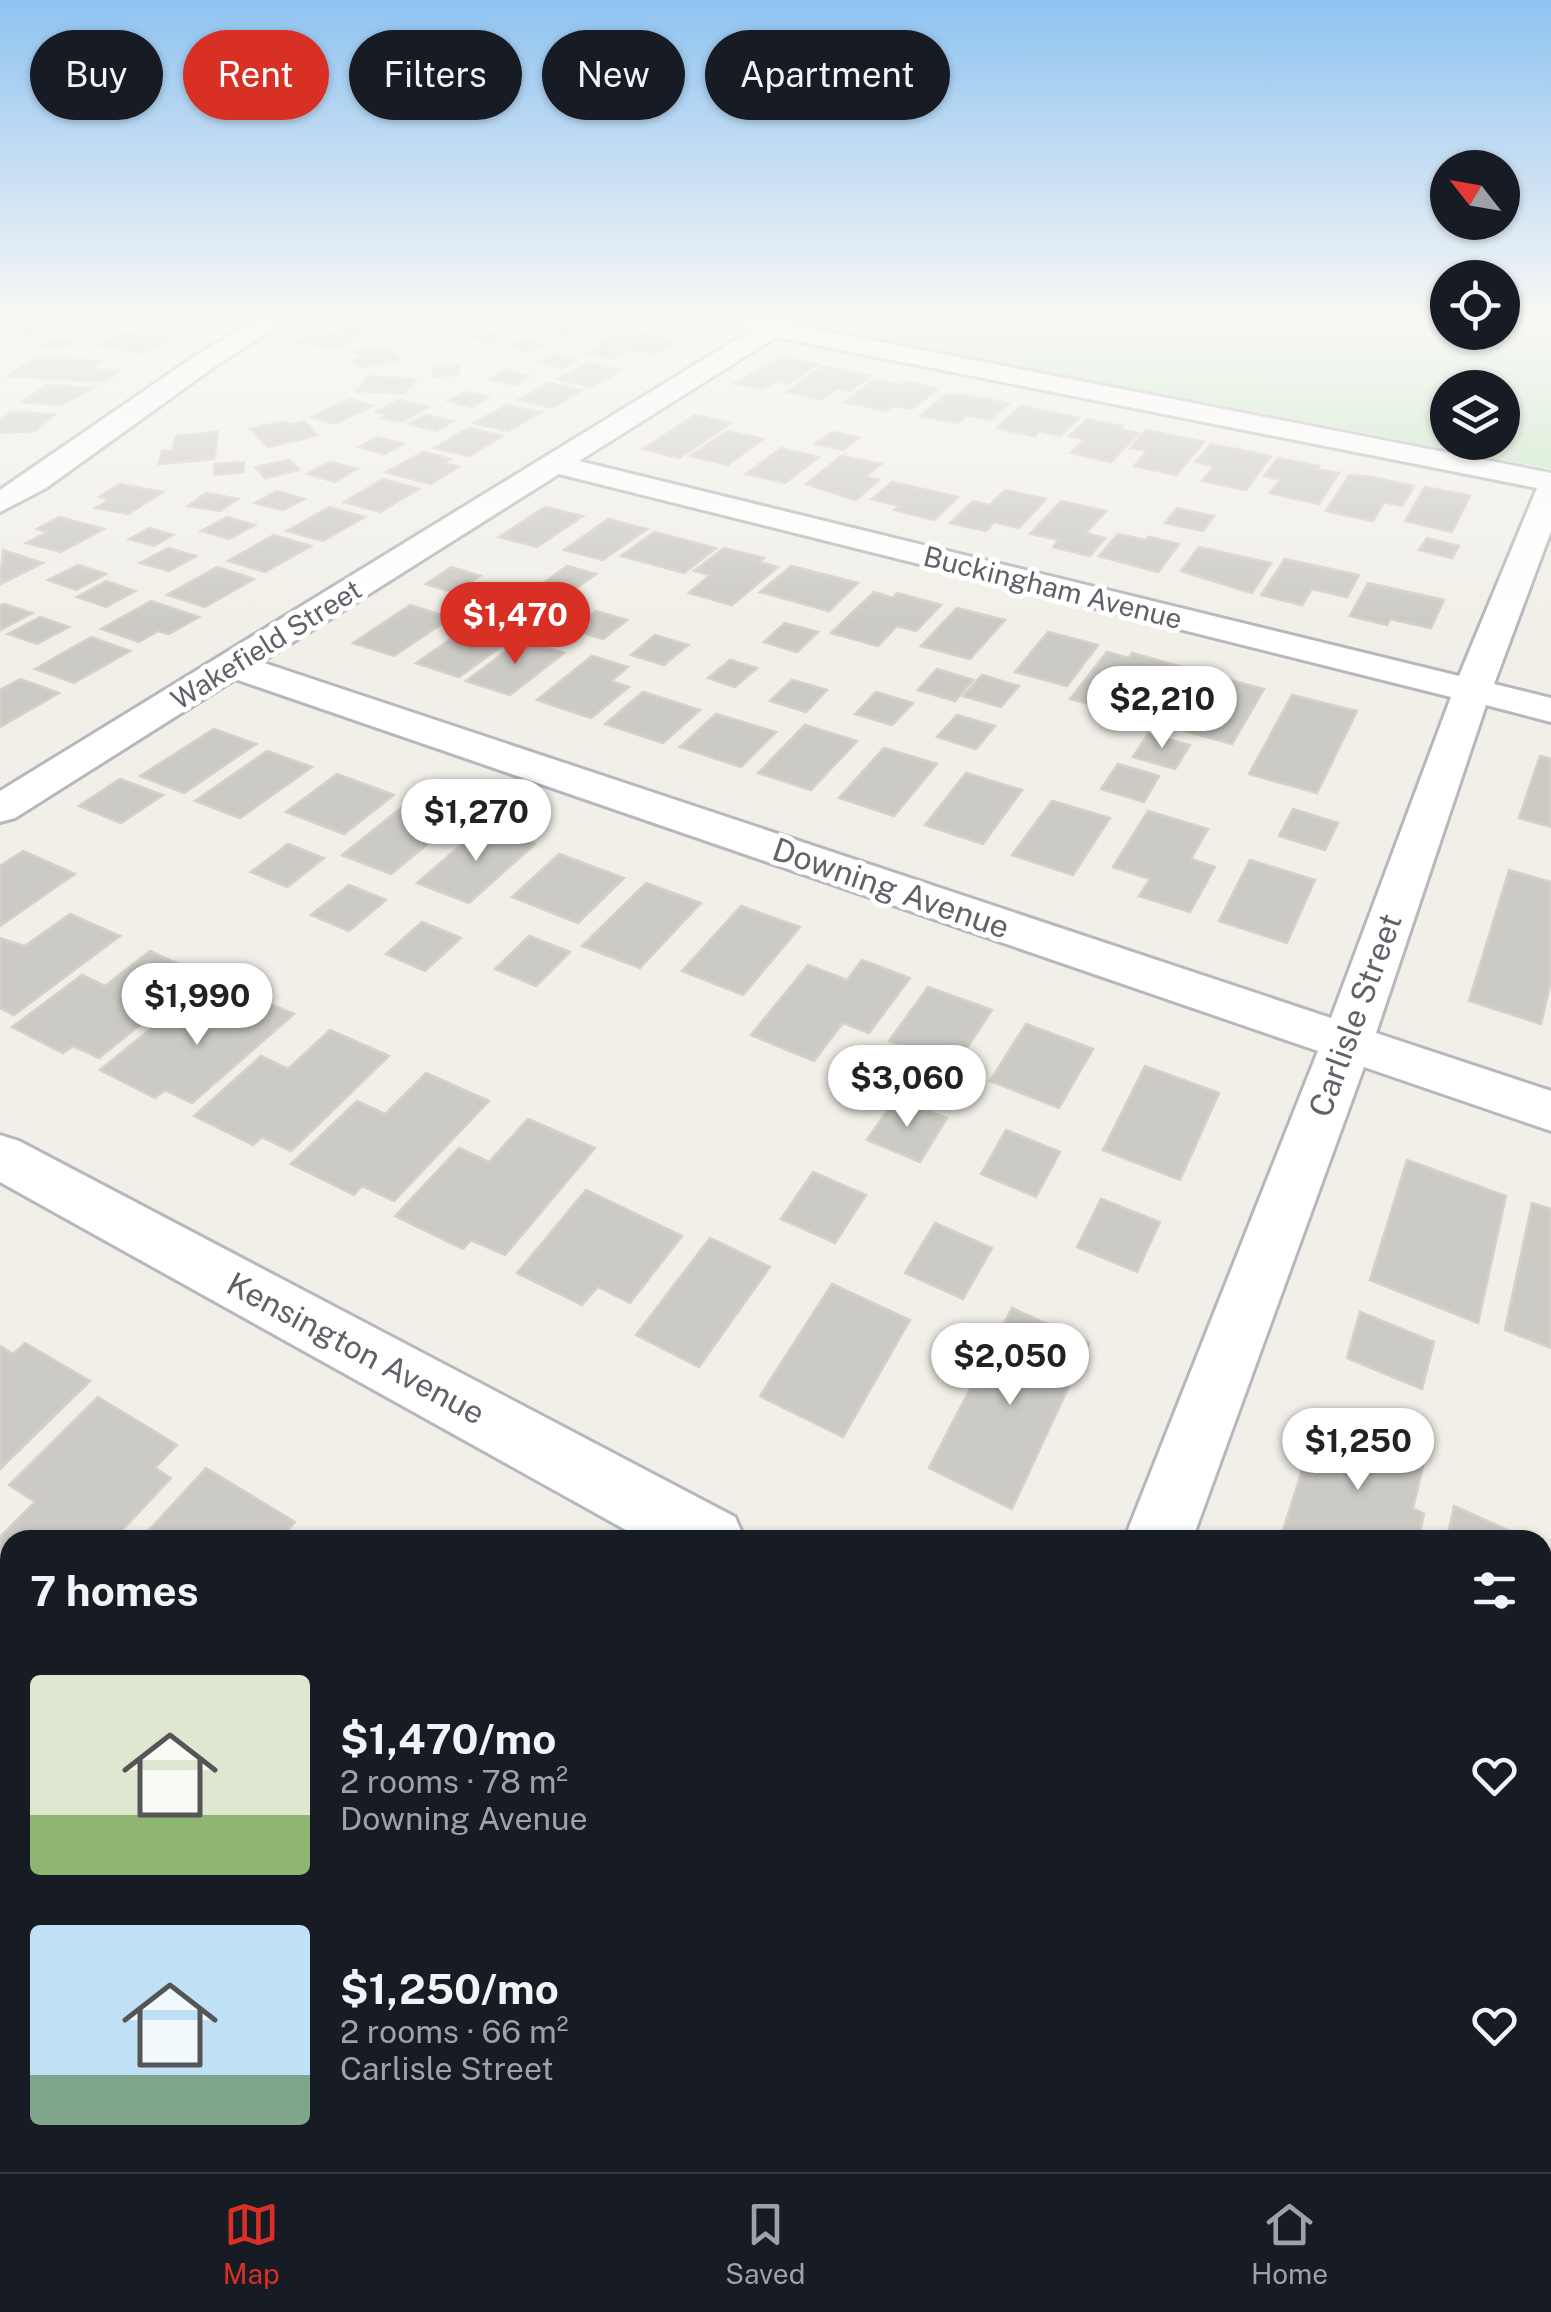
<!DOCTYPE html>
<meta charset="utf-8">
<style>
:root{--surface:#171b24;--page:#242831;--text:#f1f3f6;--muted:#9ea1a6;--line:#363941;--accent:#d93025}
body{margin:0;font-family:"Public Sans",sans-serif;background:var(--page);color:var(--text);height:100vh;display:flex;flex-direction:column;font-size:38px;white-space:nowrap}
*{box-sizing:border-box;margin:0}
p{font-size:32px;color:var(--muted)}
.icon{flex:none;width:55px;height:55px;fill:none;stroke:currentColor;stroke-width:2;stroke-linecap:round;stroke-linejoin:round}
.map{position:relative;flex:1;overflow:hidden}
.details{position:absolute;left:0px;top:1530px;width:1552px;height:642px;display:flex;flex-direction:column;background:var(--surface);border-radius:30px 30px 0 0;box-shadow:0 2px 8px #0004}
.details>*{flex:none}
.hud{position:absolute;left:30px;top:30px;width:1000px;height:90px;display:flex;gap:20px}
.needle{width:65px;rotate:301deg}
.buttons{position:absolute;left:1430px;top:150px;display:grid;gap:20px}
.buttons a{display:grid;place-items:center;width:90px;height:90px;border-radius:50%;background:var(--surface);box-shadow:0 2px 8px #0004;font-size:50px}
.price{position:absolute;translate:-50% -85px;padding:0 22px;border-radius:35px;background:#fff;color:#222;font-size:32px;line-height:65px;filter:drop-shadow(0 2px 5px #0008)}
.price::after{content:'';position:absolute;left:50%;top:60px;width:30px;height:22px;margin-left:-15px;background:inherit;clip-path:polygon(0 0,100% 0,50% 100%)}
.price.current{background:var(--accent);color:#fff}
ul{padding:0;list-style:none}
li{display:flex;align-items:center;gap:30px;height:250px;padding:0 30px}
li span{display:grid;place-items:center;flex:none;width:280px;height:200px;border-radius:10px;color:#555}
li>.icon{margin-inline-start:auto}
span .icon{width:120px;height:120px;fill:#fffc;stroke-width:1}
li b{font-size:42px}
h2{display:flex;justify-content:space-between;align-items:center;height:120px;padding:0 30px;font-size:42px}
.pill{padding:0 35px;border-radius:45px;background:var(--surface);box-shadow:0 2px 8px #0004;font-size:35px;line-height:90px}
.pill.current{background:var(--accent);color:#fff}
.tab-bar{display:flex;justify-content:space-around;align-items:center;height:140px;border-top:2px solid var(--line);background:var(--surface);font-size:28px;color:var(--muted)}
.tab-bar a{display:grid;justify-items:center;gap:5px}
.tab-bar .current{color:var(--accent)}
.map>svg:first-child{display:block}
</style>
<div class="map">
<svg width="1551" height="2172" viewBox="0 0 1551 2172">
<rect width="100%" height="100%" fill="#f1efe8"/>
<path fill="#c5e8c5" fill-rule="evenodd" d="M807 319H1447L1448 332H1502L1503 319H1551V469L814 327 806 323ZM1448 388H1502V442H1448Z"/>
<path fill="#cccac5" stroke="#d6d1c6" stroke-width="2.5" d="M164 319H207L183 332 149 327Z
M542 319H572L591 323 565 337 524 328Z
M357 322 385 326 336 348 297 342 318 330 335 333Z
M435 322 458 326 443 334 420 329Z
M25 328 48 330 35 338 12 337Z
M625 329 654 335 675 343 655 354 597 344Z
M483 331 507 336 492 343 468 338Z
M123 332 171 339 144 353 99 345Z
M55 338 76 341 60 349 38 347Z
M530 338 544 347 522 352 508 344Z
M386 345 402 360 360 368 351 359 361 358 354 352Z
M600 346 626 352 612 359 587 354Z
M552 354 577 360 563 368 537 362Z
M36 357 103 361 92 369 120 371 105 382 8 376Z
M782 357 818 364 788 384 775 381 763 389 735 383Z
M588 363 621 370 592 387 558 379Z
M459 365 458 375 433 376 434 367Z
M823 366 870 376 850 391 838 388 822 400 787 392Z
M505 370 530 376 515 385 489 379Z
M369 376 416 379 405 393 356 391Z
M874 380 903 385 907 382 938 389 912 409 894 406 887 411 844 402Z
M549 383 582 390 552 408 518 400Z
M47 385 93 388 61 405 22 402Z
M466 392 489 397 471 407 448 401Z
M947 394 970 396 1009 403 990 420 967 415 958 423 920 416Z
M350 399 373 406 335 424 311 417Z
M400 400 429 407 401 422 382 418 388 415 376 412Z
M507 405 541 412 508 431 474 423Z
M1021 406 1079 418 1060 436 1039 431 1035 436 997 428Z
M11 412 55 414 35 431 0 433V421Z
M427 415 453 421 436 431 409 424Z
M695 415 731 423 679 458 643 449Z
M1087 419 1122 426 1120 429 1139 433 1111 462 1071 453 1084 439 1069 436Z
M285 421 289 425 304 421 318 435 268 447 250 429Z
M469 428 503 436 469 456 434 448Z
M1146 430 1204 442 1176 475 1134 466 1147 451 1130 448Z
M727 431 763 439 728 465 690 456Z
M218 432 214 459 159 464 162 451 173 450 176 436Z
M832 432 859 438 843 450 815 444Z
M377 437 404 444 385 454 359 447Z
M1211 444 1271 456 1246 490 1202 481 1214 466 1195 462Z
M781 448 819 457 785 483 746 474Z
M423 452 451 459 444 463 459 467 430 484 386 472Z
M841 456 881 464 865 477 879 480 856 500 806 484Z
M1278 458 1319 466 1317 469 1339 473 1319 504 1270 493 1280 480 1264 476Z
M289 460 299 470 265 478 255 467Z
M244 462 243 472 214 475 215 464Z
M330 462 357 469 335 482 307 474Z
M1349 475 1372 477 1414 486 1402 506 1384 502 1373 521 1326 511Z
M383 479 419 489 380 512 344 502Z
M892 482 958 497 934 520 894 510 899 506 872 499Z
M119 484 163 492 128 514 95 508 111 499 99 497Z
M1425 487 1470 496 1452 532 1405 521Z
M1005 490 1046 499 1019 528 994 522 986 531 950 523 973 501 990 505Z
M277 491 304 499 283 510 255 503Z
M206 493 238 499 220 511 188 506Z
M1061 501 1106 511 1086 533 1105 538 1090 556 1053 547 1059 540 1030 534Z
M329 507 365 517 323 541 287 531Z
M545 507 583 516 537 547 499 537Z
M1177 508 1214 516 1203 531 1165 523Z
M59 517 104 529 61 552 26 543 47 532 37 529Z
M227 517 255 525 229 539 201 531Z
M608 519 647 529 603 560 564 550Z
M149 528 173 535 154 546 129 539Z
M654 532 716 548 684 573 621 556Z
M1118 534 1146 540 1149 537 1179 544 1158 572 1099 556Z
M274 535 311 546 265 572 228 561Z
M1427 538 1459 546 1452 558 1419 550Z
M1199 547 1271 563 1252 593 1181 571Z
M168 548 196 556 169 571 140 563Z
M724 548 764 558 759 562 778 567 732 605 689 593 710 575 694 571Z
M3 550 43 563 0 584Z
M1285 559 1359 575 1347 597 1312 589 1302 605 1261 595Z
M78 565 106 574 76 590 48 580Z
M567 566 596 574 573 591 543 583Z
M791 566 858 583 829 611 760 592Z
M217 567 254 579 205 607 167 595Z
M451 567 480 576 454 593 426 584Z
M106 581 135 591 106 607 77 597Z
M1368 583 1444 600 1431 628 1390 619 1387 625 1350 616Z
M511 588 534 595 510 611 487 604Z
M874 592 893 598 897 593 941 605 916 631 897 626 878 646 831 633Z
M151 601 199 617 169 634 158 631 139 642 101 629Z
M4 604 32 613 0 630V606Z
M410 605 451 618 394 656 353 643Z
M957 608 1005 620 970 659 921 646Z
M596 611 627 620 603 639 571 629Z
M40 617 69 627 37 644 8 634Z
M785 623 818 632 797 652 764 642Z
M472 624 514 637 459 677 416 663Z
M1048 632 1098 645 1067 686 1015 672Z
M655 635 688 645 664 665 631 655Z
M91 637 130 651 74 683 35 669Z
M521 640 564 653 510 695 466 681Z
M1107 652 1129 658 1132 653 1182 667 1161 696 1136 689 1120 712 1070 699Z
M592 656 628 667 611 681 629 687 591 718 537 700Z
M730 660 757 668 735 687 708 678Z
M937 669 973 680 955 701 918 690Z
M982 675 1019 686 1001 707 963 696Z
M1215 676 1264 689 1232 744 1170 727 1195 690 1205 693Z
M20 679 59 693 0 727V690Z
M792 680 827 690 806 712 770 701Z
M643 692 700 710 663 743 605 724Z
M876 692 913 703 892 725 855 714Z
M1292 695 1357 711 1317 793 1249 774Z
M716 714 776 732 741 767 680 747Z
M957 715 995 726 976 749 937 737Z
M805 725 857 741 811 790 758 773Z
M214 729 256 744 184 793 140 776Z
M1148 734 1190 745 1175 769 1133 757Z
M884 748 937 764 894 816 839 798Z
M267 751 312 767 240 818 195 801Z
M1540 756 1551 759V827L1519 818Z
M1118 764 1159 776 1144 802 1101 789Z
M966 773 1022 790 983 844 925 825Z
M337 774 394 795 344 834 286 812Z
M120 779 163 795 121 823 79 806Z
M411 800 459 818 391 874 342 855Z
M1052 801 1110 818 1073 875 1012 855Z
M1293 809 1338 823 1325 850 1279 836Z
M1148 811 1208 829 1191 859 1215 867 1190 912 1139 896 1150 879 1113 867Z
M484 825 535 844 469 903 417 883Z
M288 844 324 858 287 887 251 872Z
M23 851 75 874 0 926V866Z
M559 854 624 878 578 923 512 897Z
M1250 860 1315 880 1287 943 1219 921Z
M1509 870 1551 882V981L1541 1024 1469 1001Z
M646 883 701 903 640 968 582 946Z
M349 885 386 900 349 931 311 915Z
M741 906 800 927 743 995 682 971Z
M70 914 120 936 14 1015 0 1008V938L25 946Z
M422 922 461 938 425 971 386 954Z
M529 936 570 952 536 986 495 969Z
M150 951 202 975 99 1058 73 1046 63 1053 12 1027 82 975 105 986Z
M862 960 910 978 869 1033 843 1023 814 1061 751 1035 808 965 847 980Z
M928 987 992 1010 955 1066 889 1041Z
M238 990 294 1014 192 1103 165 1090 155 1098 100 1070 169 1014 195 1026Z
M1026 1024 1093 1049 1059 1108 990 1081Z
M330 1030 389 1056 291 1151 262 1137 253 1145 194 1116 261 1056 288 1069Z
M1145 1066 1219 1093 1180 1180 1103 1150Z
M426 1073 489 1101 394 1201 362 1186 354 1195 291 1164 357 1101 385 1114Z
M896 1098 947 1118 920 1162 867 1140Z
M528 1119 595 1148 505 1255 471 1240 463 1249 395 1216 459 1148 489 1162Z
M1006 1130 1060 1152 1036 1197 981 1174Z
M1407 1160 1506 1196 1478 1323 1370 1280Z
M813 1172 866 1195 835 1243 781 1219Z
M586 1190 682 1236 630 1303 598 1287 582 1305 517 1273Z
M1101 1199 1160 1222 1137 1272 1077 1247Z
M1532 1203 1551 1209V1348L1505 1330Z
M935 1223 992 1248 963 1299 905 1273Z
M710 1238 770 1267 699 1367 636 1335Z
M832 1284 910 1320 843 1437 760 1396Z
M1012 1308 1089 1343 1012 1509 929 1468Z
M1360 1312 1434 1342 1422 1389 1347 1358Z
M25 1343 90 1381 0 1469V1346L13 1354Z
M98 1397 177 1445 155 1468 171 1478 113 1540H10V1598L0 1591V1537L35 1502 9 1485Z
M1339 1421 1425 1458 1413 1508 1424 1514 1418 1540H1280L1305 1461 1323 1470Z
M206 1468 295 1522 279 1540H140Z
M1454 1506 1530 1540H1447Z
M1542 1546 1551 1549V1595L1542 1645Z
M1542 1651 1551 1655V1779L1542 1774Z
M0 2071 10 2080V2162H47L40 2172H0Z
M605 2162H655L651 2172H618Z
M1119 2162H1272L1270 2172H1116Z
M1324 2162H1361L1377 2172H1322Z"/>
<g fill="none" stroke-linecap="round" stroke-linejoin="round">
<defs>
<path id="street" d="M257 319H288L214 367 46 488 0 512V490L195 356Z
M741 319H799L794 325 1551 473V531L1494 684 1551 698V722L1486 705 1376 1033 1551 1091V1131L1364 1067 1192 1540H1124L1318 1051 235 679 15 818 0 822V791L750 331 741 329 738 324ZM776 337 1537 488 1459 676 579 461ZM559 474 1451 697 1331 1018 261 662Z
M0 1135 19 1141 735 1517 745 1540H644L0 1182Z
M1542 1944 1551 1947V2034L1542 2030Z
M873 2162H965L962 2172H870Z"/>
</defs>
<use href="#street" stroke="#b5b8bc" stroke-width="6"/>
<use href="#street" fill="#fff" fill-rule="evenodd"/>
</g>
<linearGradient id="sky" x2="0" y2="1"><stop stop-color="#8fc3f1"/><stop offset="0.51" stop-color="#f9f8f5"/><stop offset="1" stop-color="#f9f8f5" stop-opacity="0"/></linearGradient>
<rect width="1551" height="623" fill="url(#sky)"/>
<g text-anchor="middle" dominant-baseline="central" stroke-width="10" stroke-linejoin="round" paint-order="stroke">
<g font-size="28" fill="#5f6368" stroke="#fff">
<text transform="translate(1053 587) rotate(14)">Buckingham Avenue</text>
<text transform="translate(266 644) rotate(-32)">Wakefield Street</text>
</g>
<g font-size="32" fill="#5f6368" stroke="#fff">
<text transform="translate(891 888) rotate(19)">Downing Avenue</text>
<text transform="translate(1355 1015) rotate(-70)">Carlisle Street</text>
<text transform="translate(356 1348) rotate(28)">Kensington Avenue</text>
</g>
</g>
</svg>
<div class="buttons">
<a><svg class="needle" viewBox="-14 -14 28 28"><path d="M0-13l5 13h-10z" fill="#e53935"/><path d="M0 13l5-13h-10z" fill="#9ea1a6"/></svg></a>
<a><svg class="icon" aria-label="locate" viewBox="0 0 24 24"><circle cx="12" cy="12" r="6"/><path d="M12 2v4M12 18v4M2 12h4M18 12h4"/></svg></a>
<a><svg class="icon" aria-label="layers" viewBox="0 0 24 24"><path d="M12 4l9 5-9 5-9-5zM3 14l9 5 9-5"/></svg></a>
</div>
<b class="price current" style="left:515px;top:667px">$1,470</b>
<b class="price" style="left:1162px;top:751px">$2,210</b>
<b class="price" style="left:476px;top:864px">$1,270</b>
<b class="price" style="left:197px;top:1048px">$1,990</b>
<b class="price" style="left:907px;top:1130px">$3,060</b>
<b class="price" style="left:1010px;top:1408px">$2,050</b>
<b class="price" style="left:1358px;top:1493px">$1,250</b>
<div class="hud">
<a class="pill">Buy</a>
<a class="pill current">Rent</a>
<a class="pill">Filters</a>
<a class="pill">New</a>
<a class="pill">Apartment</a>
</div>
<section class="details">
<h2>7 homes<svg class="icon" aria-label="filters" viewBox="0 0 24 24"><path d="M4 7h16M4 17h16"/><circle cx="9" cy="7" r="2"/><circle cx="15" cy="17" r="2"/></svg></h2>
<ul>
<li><span style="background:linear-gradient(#dfe7d0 70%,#8fb573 0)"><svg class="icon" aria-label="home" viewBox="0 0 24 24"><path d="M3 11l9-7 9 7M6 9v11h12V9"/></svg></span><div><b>$1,470/mo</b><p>2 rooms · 78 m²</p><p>Downing Avenue</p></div><svg class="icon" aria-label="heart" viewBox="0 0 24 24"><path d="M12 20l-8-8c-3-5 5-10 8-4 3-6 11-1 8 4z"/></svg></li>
<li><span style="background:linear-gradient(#bfe0f5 75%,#7fa58c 0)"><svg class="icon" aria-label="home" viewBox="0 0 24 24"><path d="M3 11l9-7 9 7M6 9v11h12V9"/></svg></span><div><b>$1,250/mo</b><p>2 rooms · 66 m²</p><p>Carlisle Street</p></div><svg class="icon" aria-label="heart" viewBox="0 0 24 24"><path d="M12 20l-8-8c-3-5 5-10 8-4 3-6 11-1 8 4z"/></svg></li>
</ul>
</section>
</div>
<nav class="tab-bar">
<a class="current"><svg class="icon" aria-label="map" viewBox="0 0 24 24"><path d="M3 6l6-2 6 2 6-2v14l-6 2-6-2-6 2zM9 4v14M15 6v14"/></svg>Map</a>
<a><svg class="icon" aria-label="saved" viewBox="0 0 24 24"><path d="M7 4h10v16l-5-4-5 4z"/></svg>Saved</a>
<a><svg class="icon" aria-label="home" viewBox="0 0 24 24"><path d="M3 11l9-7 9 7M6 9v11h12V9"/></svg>Home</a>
</nav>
